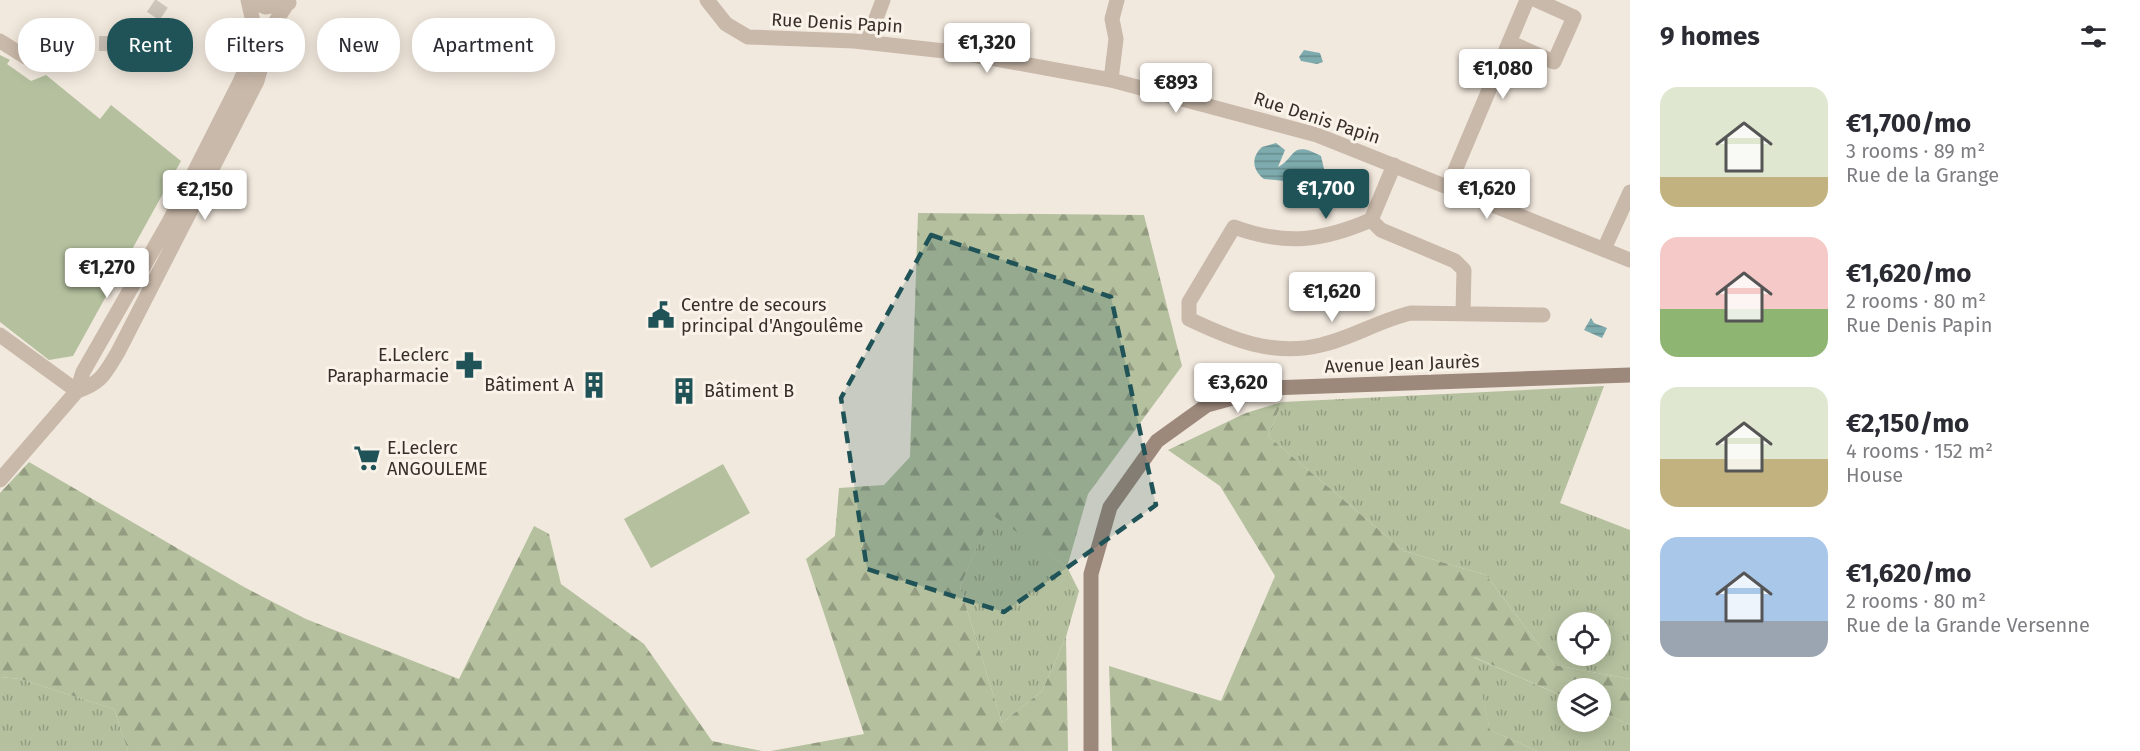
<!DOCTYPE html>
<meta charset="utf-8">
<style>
:root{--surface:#fff;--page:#f7f7f7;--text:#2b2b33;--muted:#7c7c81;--accent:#205357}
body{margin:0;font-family:"Fira Sans",sans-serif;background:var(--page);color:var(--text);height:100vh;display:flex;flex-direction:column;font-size:22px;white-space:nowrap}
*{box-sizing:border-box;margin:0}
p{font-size:20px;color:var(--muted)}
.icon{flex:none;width:33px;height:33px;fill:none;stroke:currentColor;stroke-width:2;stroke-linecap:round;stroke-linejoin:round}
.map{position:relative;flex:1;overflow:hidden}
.details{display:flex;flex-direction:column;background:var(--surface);width:510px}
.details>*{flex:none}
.banner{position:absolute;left:18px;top:18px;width:570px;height:54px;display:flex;gap:12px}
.controls{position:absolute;left:1557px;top:612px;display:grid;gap:12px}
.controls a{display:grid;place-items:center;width:54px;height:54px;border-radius:50%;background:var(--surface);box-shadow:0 3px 15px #0003;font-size:30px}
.price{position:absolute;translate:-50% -51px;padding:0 14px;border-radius:6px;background:#fff;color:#222;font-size:20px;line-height:39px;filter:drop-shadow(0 2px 3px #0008)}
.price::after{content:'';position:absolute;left:50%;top:36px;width:18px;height:14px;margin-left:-9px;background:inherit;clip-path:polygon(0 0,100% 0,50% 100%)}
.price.on{background:var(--accent);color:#fff}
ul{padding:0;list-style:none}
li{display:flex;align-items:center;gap:18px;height:150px;padding:0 30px}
li span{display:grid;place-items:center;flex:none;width:168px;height:120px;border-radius:18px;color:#555}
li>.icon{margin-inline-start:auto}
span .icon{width:72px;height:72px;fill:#fffc;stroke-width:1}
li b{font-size:26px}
h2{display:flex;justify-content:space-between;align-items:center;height:72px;padding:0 30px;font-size:26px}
.pill{padding:0 21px;border-radius:24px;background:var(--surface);box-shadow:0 3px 15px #0003;font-size:21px;line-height:54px}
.pill.on{background:var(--accent);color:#fff}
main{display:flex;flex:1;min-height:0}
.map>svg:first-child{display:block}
</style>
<main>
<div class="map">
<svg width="1630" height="751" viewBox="0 0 1630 751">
<defs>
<pattern id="grass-tufts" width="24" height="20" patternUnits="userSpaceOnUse" patternTransform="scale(1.5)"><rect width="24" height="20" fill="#b4c09e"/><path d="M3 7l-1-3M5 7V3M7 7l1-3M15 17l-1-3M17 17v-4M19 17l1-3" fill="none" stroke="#939c81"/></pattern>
<pattern id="forest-firs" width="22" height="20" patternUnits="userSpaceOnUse" patternTransform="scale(1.5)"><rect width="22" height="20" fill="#b4c09e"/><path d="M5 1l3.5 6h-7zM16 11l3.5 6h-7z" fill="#939c81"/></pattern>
<pattern id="water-rules" width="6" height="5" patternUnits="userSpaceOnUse" patternTransform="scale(1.5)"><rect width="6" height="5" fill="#7eabae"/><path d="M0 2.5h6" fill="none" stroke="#688c8e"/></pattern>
</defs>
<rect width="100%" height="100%" fill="#f2e9de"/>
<path fill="url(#grass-tufts)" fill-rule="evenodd" d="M1604 386 1560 503 1630 530V679L1554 665 1486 575 1404 551 1268 436 1282 402ZM1568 622H1600V656H1568Z
M991 513 1067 567 1079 591 1066 637 1042 691 1002 723 960 587Z
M1473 657 1567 698 1568 722H1600L1601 712 1630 725V751H1537L1490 730Z
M0 677 20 679 114 709 128 751H0Z"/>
<path fill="url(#forest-firs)" d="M918 213 1144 215 1182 366 1088 494 1067 567 991 514 960 587 1002 723 1042 691 1066 637 1068 751H771L864 734 806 559 835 536 839 488 884 485 910 457Z
M1282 402 1268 436 1404 551 1486 575 1554 665 1630 679V725L1601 712 1600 688H1568L1567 698 1474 657 1490 730 1537 751H1112L1109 666 1221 701 1275 576 1220 486 1168 450 1246 413Z
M29 462 244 587 306 619 459 679 534 526 549 534 561 584 644 644 712 741 762 751H128L114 709 20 679 0 677V493Z"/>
<path fill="#b4c09e" d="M0 55 10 60 7 64 31 81 46 75 100 119 111 105 181 161 73 356 49 360 0 322Z
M723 464 750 513 651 568 624 519Z"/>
<path fill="url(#water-rules)" d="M1304 50 1320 53 1323 62 1317 64 1301 61 1299 57Z
M1276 143 1285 150 1278 167C1296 158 1290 139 1321 156L1325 173 1295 182 1264 179C1252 170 1251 157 1262 147Z
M1591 318 1594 323 1607 328 1602 338 1584 330Z"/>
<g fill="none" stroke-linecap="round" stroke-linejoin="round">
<path stroke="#cdc4ba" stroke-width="15" stroke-dasharray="15 8" stroke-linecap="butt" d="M76 43 134 44 164 0"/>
<path stroke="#c9b9aa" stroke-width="15" d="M249 0 265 7 289 3
M707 0 726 24 748 37 854 41 963 53 1111 80 1317 135 1630 260
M0 41 32 61 76 43
M867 42 883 0
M1509 42 1554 62 1574 17 1536 0
M1111 80 1116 39 1112 19 1117 0
M1394 165 1371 220C1322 241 1286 246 1234 227L1189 302V319C1231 339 1273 357 1321 345 1352 338 1380 320 1411 313L1543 315
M1448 187 1527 0
M1371 220 1381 230 1455 261 1464 270 1463 312
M1604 249 1630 192
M0 335 77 391
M77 391C102 383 105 373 118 352L257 81 272 27 287 4
M0 480 77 391 83 372 169 222 240 82 248 63 254 26 248 0"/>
<path stroke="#9d887c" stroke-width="15" d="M1091 751V574L1110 507 1157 441 1207 405 1269 388 1630 375"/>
</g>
<path fill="#205357" fill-opacity="0.2" stroke="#205357" stroke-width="4.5" stroke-dasharray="12 8" stroke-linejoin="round" d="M931 235 1111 297 1156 505 1004 612 867 569 841 398Z"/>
<defs>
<symbol id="civic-bare" viewBox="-9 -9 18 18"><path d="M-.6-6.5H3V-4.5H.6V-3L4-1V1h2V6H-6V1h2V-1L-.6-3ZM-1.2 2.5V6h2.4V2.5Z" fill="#205357" stroke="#f9f3ea" stroke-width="2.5" paint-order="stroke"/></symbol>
<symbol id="pharmacy-bare" viewBox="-9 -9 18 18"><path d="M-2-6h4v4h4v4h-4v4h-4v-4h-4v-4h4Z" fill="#205357" stroke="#f9f3ea" stroke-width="2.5" paint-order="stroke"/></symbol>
<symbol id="building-bare" viewBox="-9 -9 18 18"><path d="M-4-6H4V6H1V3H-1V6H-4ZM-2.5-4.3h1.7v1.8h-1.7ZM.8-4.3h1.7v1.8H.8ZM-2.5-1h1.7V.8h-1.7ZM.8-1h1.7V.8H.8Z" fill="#205357" stroke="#f9f3ea" stroke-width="2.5" paint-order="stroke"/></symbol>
<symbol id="supermarket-bare" viewBox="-9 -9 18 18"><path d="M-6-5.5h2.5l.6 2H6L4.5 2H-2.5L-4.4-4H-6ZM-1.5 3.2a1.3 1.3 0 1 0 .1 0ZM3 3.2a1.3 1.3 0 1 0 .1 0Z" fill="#205357" stroke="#f9f3ea" stroke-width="2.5" paint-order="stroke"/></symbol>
</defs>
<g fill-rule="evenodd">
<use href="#civic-bare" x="642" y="296" width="38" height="38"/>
<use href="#pharmacy-bare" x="450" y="346" width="38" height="38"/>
<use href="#building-bare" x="575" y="366" width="38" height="38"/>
<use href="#building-bare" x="665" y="372" width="38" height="38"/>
<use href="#supermarket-bare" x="348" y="439" width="38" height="38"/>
</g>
<g text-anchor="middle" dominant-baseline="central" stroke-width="6" stroke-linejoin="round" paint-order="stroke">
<g font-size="18" fill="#372e29" stroke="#f9f3ea">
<text transform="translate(837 23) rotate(3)">Rue Denis Papin</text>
<text transform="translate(1317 118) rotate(18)">Rue Denis Papin</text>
<text transform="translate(1402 364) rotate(-2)">Avenue Jean Jaurès</text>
</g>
<g font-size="18" fill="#372e29" stroke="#f9f3ea" text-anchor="start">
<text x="681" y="305">Centre de secours<tspan x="681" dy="21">principal d'Angoulême</tspan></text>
<text x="449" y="355" text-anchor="end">E.Leclerc<tspan x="449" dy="21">Parapharmacie</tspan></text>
<text x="574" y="385" text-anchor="end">Bâtiment A</text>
<text x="704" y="391">Bâtiment B</text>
<text x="387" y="448">E.Leclerc<tspan x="387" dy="21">ANGOULEME</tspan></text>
</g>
</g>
</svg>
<div class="controls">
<a><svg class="icon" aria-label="locate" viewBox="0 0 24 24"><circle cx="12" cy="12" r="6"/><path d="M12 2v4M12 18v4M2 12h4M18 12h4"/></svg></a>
<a><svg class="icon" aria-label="layers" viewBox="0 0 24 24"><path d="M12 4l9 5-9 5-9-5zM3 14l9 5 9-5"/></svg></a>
</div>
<b class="price" style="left:987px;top:74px">€1,320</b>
<b class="price" style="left:1503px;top:100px">€1,080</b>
<b class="price" style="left:1176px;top:114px">€893</b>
<b class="price on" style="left:1326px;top:220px">€1,700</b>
<b class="price" style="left:1487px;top:220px">€1,620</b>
<b class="price" style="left:205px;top:221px">€2,150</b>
<b class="price" style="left:107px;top:299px">€1,270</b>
<b class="price" style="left:1332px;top:323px">€1,620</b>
<b class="price" style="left:1238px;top:414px">€3,620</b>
<div class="banner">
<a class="pill">Buy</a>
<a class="pill on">Rent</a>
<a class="pill">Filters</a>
<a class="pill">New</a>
<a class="pill">Apartment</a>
</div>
</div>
<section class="details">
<h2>9 homes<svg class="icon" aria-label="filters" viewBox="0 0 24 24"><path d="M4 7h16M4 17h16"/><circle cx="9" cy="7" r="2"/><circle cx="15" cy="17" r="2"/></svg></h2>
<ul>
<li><span style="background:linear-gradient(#dfe7d0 75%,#c2b280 0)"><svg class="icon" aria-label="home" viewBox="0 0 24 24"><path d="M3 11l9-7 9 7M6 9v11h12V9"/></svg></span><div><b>€1,700/mo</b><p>3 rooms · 89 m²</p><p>Rue de la Grange</p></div></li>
<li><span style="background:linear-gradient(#f6c9c9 60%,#8fb573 0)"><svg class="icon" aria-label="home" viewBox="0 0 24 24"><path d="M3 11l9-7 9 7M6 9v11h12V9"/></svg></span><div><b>€1,620/mo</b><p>2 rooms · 80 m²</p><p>Rue Denis Papin</p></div></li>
<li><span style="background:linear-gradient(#dfe7d0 60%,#c2b280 0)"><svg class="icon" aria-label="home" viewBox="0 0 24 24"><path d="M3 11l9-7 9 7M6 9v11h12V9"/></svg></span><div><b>€2,150/mo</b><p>4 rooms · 152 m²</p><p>House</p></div></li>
<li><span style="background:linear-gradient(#a9c7e8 70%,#9aa5b1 0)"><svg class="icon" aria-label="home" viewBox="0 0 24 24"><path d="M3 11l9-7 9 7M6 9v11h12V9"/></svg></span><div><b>€1,620/mo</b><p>2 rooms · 80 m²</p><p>Rue de la Grande Versenne</p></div></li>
</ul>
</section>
</main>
